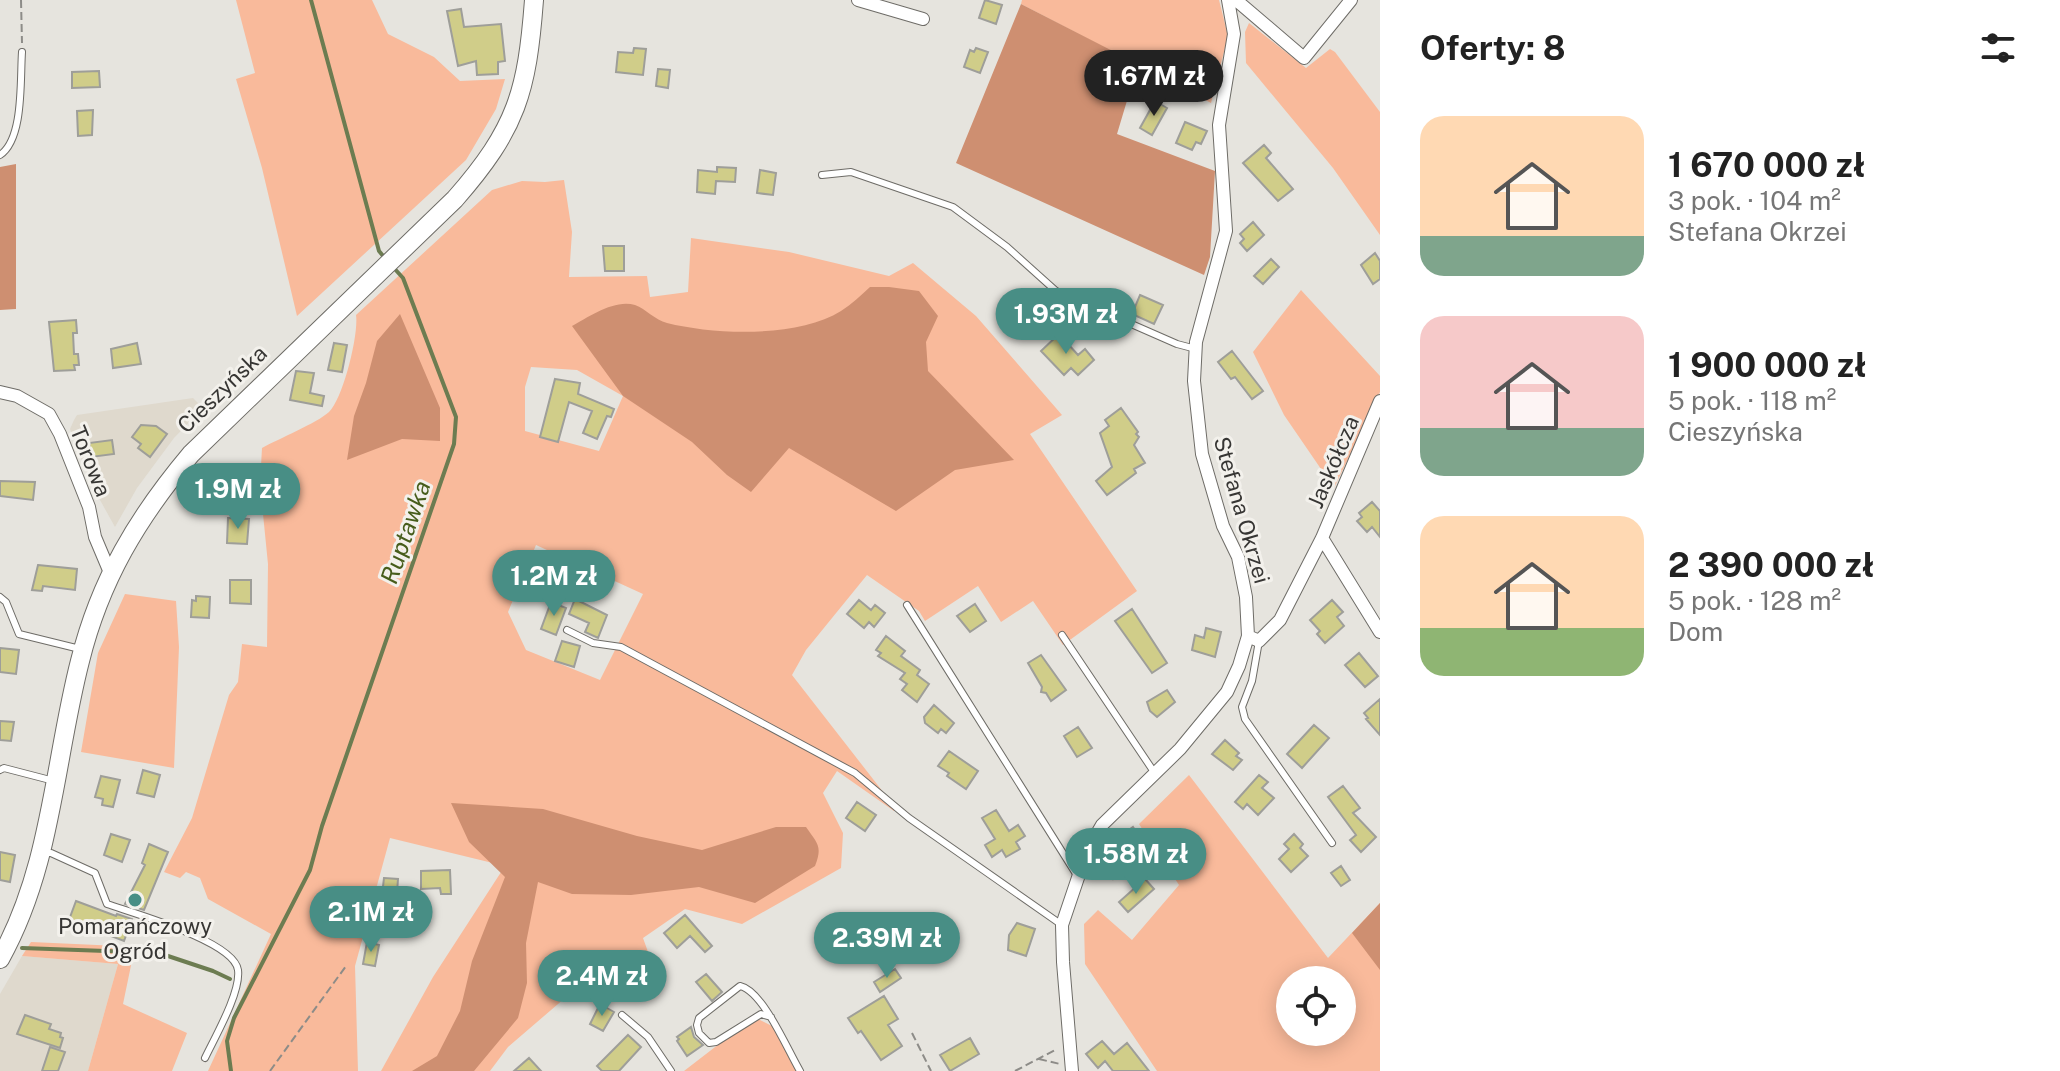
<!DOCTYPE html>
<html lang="pl">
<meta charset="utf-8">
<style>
:root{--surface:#fff;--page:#f6f6f6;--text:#222;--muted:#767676;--accent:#488e85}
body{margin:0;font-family:"Public Sans",sans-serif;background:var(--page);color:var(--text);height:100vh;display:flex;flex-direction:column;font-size:30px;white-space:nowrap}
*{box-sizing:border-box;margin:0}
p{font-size:26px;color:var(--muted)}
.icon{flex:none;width:44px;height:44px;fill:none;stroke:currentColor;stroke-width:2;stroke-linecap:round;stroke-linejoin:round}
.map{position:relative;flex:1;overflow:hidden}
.details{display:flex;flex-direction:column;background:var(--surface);width:680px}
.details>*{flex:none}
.controls{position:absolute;left:1276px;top:966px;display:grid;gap:16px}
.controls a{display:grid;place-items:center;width:80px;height:80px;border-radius:50%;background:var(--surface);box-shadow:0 4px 20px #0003;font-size:40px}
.price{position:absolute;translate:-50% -68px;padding:0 18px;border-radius:28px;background:var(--accent);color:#fff;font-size:26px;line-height:52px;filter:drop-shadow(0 2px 4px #0008)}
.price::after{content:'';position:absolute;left:50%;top:48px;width:24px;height:18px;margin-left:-12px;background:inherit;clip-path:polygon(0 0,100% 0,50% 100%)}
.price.active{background:#222;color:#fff}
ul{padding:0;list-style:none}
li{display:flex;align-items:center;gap:24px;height:200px;padding:0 40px}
li span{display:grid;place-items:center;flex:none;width:224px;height:160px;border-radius:24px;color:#555}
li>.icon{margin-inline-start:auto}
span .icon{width:96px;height:96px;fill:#fffc;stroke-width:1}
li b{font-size:34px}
h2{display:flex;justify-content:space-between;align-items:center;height:96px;padding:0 40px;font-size:34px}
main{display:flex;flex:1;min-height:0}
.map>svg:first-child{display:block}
</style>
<main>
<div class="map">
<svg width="1380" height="1071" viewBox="0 0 1380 1071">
<rect width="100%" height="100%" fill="#e6e4de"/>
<path fill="#dfd9cd" d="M193 398 203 408 174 438 137 488 115 527 90 482 70 429 74 420 77 415Z
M22 956 118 964 88 1071H0V994Z"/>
<path fill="#f9ba9b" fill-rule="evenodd" d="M236 0H372L388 34 434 57 460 81 505 79 496 109 466 160 297 316 262 168 236 79 255 73Z
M1022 0H1219L1228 36 1211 103 1021 4Z
M1249 23 1306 68 1330 49 1335 52 1380 112V235L1333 168 1246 63 1245 32Z
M564 180 572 232 569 277 647 276 650 297 688 292 691 238 789 252 889 276 913 263 976 316 1062 415 1030 434 1137 591 1063 645 1033 601 1001 622 978 586 925 621 919 611 867 575 806 650 792 675 887 797 899 805 894 811 837 771 823 793 843 833 841 868 742 924 685 909 643 938 652 963 623 982 579 977 565 998 508 1047 490 1071H381L433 977 505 866 390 838 355 966 358 1071H208L271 934 208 899 200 878 186 872 180 878 164 872 192 818 229 695 238 682 242 644 267 647 268 564 260 484 262 448C278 439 317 423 329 412 343 399 359 334 356 315L492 190 522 181 545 182ZM531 367 577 370 623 396 599 451 525 431V387ZM536 545 643 594 600 680 526 650 508 612Z
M1301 290 1380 376V392L1334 488 1284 415 1253 352Z
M125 594 176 601 179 647 174 768 81 752 98 653Z
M1189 775 1328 958 1380 903V1071H1157L1085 964 1084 924 1098 910 1132 940 1179 885 1139 824ZM1290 980H1342V1032H1290Z
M31 942 119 946 134 951 123 1004 187 1033 172 1071H88L118 964 22 956Z
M754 1017 772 1026 798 1071H684Z"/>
<path fill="#ce8f71" d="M1021 4 1138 64 1117 134 1215 171 1210 257 1204 275 956 163Z
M16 164V309L0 310V167Z
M870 287H889L919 291 938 316 926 342 928 371 1014 460 955 470 896 511 789 448 751 492 727 475 692 442 623 396 572 326C589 317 614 299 635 305 646 309 655 320 667 323 715 335 798 338 841 311 852 304 861 295 870 287Z
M400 314 440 408V441L402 439 347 460 354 416 366 383 377 341Z
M451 803 543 809 637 836 702 850 776 827H806C817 843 823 846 815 866L755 903 699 887 631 895 572 894 538 882 526 943 527 983 518 1018 474 1071H412L437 1056 460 1011 472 961 505 877 469 842Z
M1380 903V970L1352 933Z"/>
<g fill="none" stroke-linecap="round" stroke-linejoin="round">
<path stroke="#6c7c51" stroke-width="4" d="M311 0 379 251 384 257
M22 948 134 952
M153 951 213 971 230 979
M231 1071 227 1041 234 1018 310 870 322 826 454 444 456 417 403 278 393 267"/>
</g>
<path fill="#d0cd89" stroke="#9e9e99" stroke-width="2" d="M985 0 1002 5 996 24 979 18Z
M461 9 464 27 501 24 505 61 498 62V74L477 75 476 61 458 66 447 11Z
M634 48 646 49 643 75 616 72 618 52 633 53Z
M976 48 988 52 980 73 964 67 970 50 974 52Z
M658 69 670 70 668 88 656 86Z
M99 71 100 87 72 88V72Z
M1155 101 1167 108 1152 135 1140 128Z
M93 110 92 135 78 136 77 111Z
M1185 122 1207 131 1201 144 1196 142 1192 150 1176 143Z
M1264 145 1271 153 1266 158 1293 189 1278 201 1243 163Z
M717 167 736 168 735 182 716 181 715 194 697 192 698 170 717 172Z
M760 170 776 173 773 195 757 193Z
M1253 222 1264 235 1247 251 1240 243 1244 239 1240 234Z
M603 246H624V271H605Z
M1375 253 1380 261V279L1373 284 1361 265Z
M1271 259 1279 267 1263 284 1254 276Z
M1140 295 1163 305 1154 324 1132 314Z
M76 320 77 333H73L74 354H78L79 365H74L75 370 54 371 49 322Z
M1059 334 1078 355 1085 349 1094 360 1078 375 1071 368 1064 375 1041 351Z
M137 343 141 364 113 368 111 349Z
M334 343 347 345 342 372 328 370Z
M1232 351 1263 391 1252 399 1235 377 1231 379 1218 362Z
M296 371 314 373 310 393 324 396 322 406 290 400Z
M555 379 580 383 578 394 614 409 611 417 607 416 597 439 583 433 592 411 569 402 558 442 540 437Z
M1121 408 1138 432 1136 434 1139 437 1134 445 1145 463 1134 469 1136 473 1107 495 1096 481 1112 467 1100 433 1109 426 1105 420Z
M141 425 156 426 167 434 150 457 138 448 141 444 132 437Z
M112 440 114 454 91 457 89 443Z
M0 481 35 482 33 500 0 496Z
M1372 502 1380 511V537L1372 527 1367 532 1357 521 1362 517 1359 513Z
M228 518 249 519 247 544 227 543Z
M38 565 77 569 75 590 43 586 42 591 32 590Z
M230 580H251V604L230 603Z
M196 596 210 597 209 618 191 617 192 600 196 601Z
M575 599 607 615 598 638 585 632 589 623 569 614Z
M859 600 871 610 875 605 885 613 874 627 869 622 864 628 847 614Z
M1332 600 1343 612 1337 617 1344 626 1325 643 1317 634 1320 631 1310 620Z
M551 602 566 608 556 635 541 629Z
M975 604 986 621 970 632 957 616Z
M1132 609 1167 663 1152 673 1115 621Z
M1206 628 1221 632 1215 657 1192 650 1195 635 1204 638Z
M886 636 905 651 901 656 920 670 917 675 929 684 917 702 902 690 907 684 900 679 905 673 878 656 881 653 876 650Z
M562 641 580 646 574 667 555 661Z
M0 648 19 650 16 674 0 672Z
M1359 653 1378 676 1365 687 1345 665Z
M1041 655 1066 690 1051 701 1046 693 1041 692 1042 687 1028 663Z
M1167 690 1175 702 1157 717 1150 711 1147 702Z
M1380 699V735L1366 719 1368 718 1364 713Z
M934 705 954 723 946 733 941 729 938 733 925 723 924 717Z
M0 721 14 722 11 741 0 740Z
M1314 725 1329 738 1302 768 1287 754Z
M1078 727 1092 748 1077 757 1064 736Z
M1225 740 1239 753 1236 756 1242 760 1233 770 1212 754Z
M949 751 978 771 966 789 947 776 949 773 938 766Z
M143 770 160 775 154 797 137 793Z
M1259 775 1268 782 1262 788 1274 798 1258 815 1247 804 1243 809 1235 802Z
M101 776 120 780 113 807 102 805 103 799 95 797Z
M1343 786 1360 808 1353 813 1376 837 1361 852 1350 840 1356 835 1328 797Z
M857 802 876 815 865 831 846 818Z
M996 810 1009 831 1018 825 1025 836 1016 842 1020 849 1006 857 1002 850 992 857 985 845 995 839 982 818Z
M1133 827 1141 839 1130 847 1122 835Z
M111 834 130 840 122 862 104 855Z
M1294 834 1303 844 1300 848 1308 856 1291 872 1279 859 1289 849 1284 844Z
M149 844 168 852 144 910 125 904 145 865 142 863Z
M1119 849 1131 862 1113 879 1105 870 1109 867 1105 862Z
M0 852 15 855 10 882 0 880Z
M1341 866 1350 880 1341 886 1331 873Z
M450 870 451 894H441L440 888 421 889V871Z
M384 878 398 879 396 906 381 904Z
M1145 879 1154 889 1128 912 1119 902Z
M76 901 116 916 117 914 132 919 124 941 69 920Z
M685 915 712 946 705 952 690 936 677 948 664 933Z
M928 923 938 942 929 947 930 950 914 958 913 955 904 960 894 941Z
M1017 923 1035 929 1026 956 1008 950 1009 935Z
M367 942 379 945 375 966 363 964Z
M895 969 901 978 880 992 874 982Z
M706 974 722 992 712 1001 696 982Z
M884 996 898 1019 888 1025 902 1046 881 1060 861 1031 858 1033 848 1018Z
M600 1004 614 1012 603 1031 590 1024Z
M25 1015 51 1024 49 1029 61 1033 60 1037 63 1038 60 1048 17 1034Z
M691 1027 694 1037 703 1045 687 1056 677 1041 679 1039 677 1037Z
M628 1035 641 1047 619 1071H602L597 1066Z
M970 1038 979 1054 950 1071 940 1055Z
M1102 1041 1114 1054 1127 1043 1149 1071H1113L1105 1061 1098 1068 1086 1054Z
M50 1047 65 1052 58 1071H42Z
M529 1058 541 1071H514Z"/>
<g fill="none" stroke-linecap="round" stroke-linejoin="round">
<defs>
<path id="service" d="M0 155C24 139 20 80 22 52
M822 175 851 172 953 207 1007 247 1056 291 1177 344 1196 349
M0 597 6 602 19 634 80 649
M907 605 1078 877
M567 630 593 643 621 647 855 773 909 818 1062 925
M1062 635 1154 772
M1259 641 1252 681 1242 707 1245 719 1332 843
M0 770 4 768 54 781
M43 853H51L95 873 107 904C132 913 234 941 238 970 241 992 215 1037 205 1058
M622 1015 648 1037 671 1071
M771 1017 761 1014 716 1042 709 1043 699 1033 697 1025 699 1018 740 986C763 991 787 1049 800 1071"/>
<path id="minor" d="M858 0 923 19
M1236 0 1304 58 1351 0
M0 392 17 396 49 414 60 434 89 507 95 537 111 575
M1322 538 1380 632
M1248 636 1259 641 1280 620 1322 538 1380 401
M1072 1071 1063 962 1062 925 1087 851 1102 825 1180 749 1227 692 1239 666 1248 636 1246 597 1238 557 1223 526 1202 454 1194 381 1196 342 1226 231 1219 125 1234 34 1228 0"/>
<path id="secondary" d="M0 959C52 866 54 762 80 661 100 580 138 517 191 454L455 199C517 128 527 92 534 0"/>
</defs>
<use href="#service" stroke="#6e6c67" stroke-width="8"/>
<use href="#minor" stroke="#6e6c67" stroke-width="14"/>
<use href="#secondary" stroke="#6e6c67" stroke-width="20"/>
<path stroke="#8d8c88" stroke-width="2" stroke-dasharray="8 4" stroke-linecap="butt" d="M21 0 22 43
M912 1033 931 1071
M1039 1059 1060 1064
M270 1071 346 966
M1015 1071 1057 1049"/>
<use href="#service" stroke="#fff" stroke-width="6"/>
<use href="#minor" stroke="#fff" stroke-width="12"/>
<use href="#secondary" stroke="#fff" stroke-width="18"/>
</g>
<circle fill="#488e85" stroke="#f3f1ec" stroke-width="3" cx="135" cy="900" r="8"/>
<g text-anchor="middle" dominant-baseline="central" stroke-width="6" stroke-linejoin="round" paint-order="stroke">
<g font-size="22" fill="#373634" stroke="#f3f1ec">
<text transform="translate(222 389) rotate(-44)">Cieszyńska</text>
<text transform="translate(91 461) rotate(68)">Torowa</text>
<text transform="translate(1333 462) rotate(-67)">Jaskółcza</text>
<text transform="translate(1242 510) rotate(74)">Stefana Okrzei</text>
</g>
<g font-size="22" fill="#373634" stroke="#f3f1ec">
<text x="135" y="926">Pomarańczowy<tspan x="135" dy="25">Ogród</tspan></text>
</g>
<g font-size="24" font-style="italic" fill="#475d1b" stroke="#f3f1ec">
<text transform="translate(405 532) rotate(-71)">Ruptawka</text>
</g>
</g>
</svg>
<div class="controls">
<a><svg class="icon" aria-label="locate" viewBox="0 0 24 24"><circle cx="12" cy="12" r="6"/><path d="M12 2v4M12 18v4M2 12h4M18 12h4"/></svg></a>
</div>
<b class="price active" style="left:1154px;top:118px">1.67M zł</b>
<b class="price" style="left:1066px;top:356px">1.93M zł</b>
<b class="price" style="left:238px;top:531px">1.9M zł</b>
<b class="price" style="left:554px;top:618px">1.2M zł</b>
<b class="price" style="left:1136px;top:896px">1.58M zł</b>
<b class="price" style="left:371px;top:954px">2.1M zł</b>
<b class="price" style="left:887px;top:980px">2.39M zł</b>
<b class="price" style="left:602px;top:1018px">2.4M zł</b>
</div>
<section class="details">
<h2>Oferty: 8<svg class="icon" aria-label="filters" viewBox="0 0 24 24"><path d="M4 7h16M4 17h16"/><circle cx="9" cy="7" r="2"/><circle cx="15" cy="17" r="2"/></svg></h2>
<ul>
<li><span style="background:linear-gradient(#ffd9b3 75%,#7fa58c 0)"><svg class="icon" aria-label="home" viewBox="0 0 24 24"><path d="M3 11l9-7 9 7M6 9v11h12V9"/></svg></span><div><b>1 670 000 zł</b><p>3 pok. · 104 m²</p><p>Stefana Okrzei</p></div></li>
<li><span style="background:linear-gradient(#f6c9c9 70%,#7fa58c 0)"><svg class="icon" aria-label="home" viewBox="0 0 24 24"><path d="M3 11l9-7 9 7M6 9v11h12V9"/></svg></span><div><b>1 900 000 zł</b><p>5 pok. · 118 m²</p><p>Cieszyńska</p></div></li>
<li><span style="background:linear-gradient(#ffd9b3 70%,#8fb573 0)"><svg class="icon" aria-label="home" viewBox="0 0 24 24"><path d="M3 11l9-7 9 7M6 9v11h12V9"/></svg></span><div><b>2 390 000 zł</b><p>5 pok. · 128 m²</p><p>Dom</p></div></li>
</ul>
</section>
</main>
